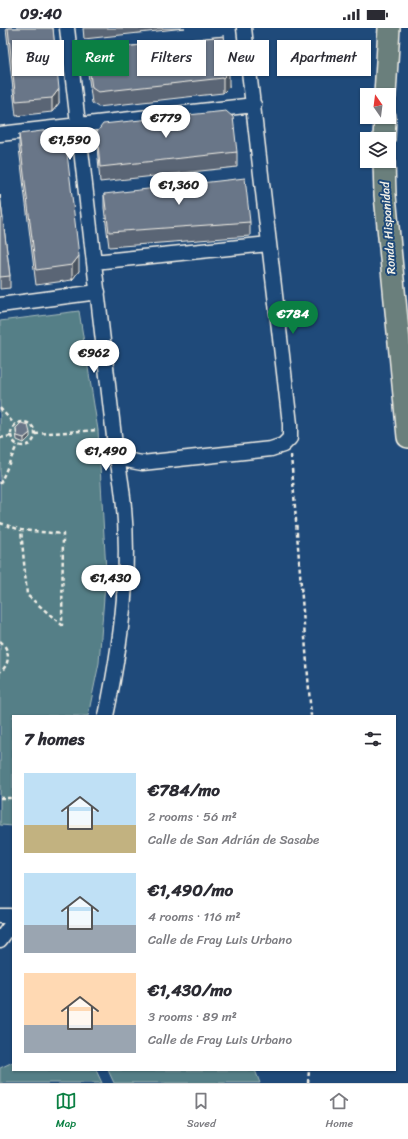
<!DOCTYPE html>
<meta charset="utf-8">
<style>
:root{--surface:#fff;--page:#f7f7f7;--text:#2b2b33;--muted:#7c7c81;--line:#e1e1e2;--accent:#0b8043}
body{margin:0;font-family:Sriracha,sans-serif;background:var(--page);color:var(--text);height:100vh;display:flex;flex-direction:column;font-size:15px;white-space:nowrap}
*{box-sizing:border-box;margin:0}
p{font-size:13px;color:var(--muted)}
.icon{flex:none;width:22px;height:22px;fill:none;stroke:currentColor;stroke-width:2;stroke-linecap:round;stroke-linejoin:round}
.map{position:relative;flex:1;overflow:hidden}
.side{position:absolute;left:12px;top:687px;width:384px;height:356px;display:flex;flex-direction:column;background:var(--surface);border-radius:0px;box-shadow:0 1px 3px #0004}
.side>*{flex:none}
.top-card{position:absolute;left:12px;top:12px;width:384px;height:36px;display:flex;gap:8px}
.needle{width:26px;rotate:346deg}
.controls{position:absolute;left:360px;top:60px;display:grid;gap:8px}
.controls a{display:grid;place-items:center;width:36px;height:36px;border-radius:0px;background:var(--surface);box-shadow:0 1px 3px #0004;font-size:20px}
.price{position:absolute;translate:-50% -34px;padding:0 9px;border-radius:14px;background:#fff;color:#222;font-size:13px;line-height:26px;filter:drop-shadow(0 1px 2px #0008)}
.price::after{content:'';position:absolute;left:50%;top:24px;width:12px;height:9px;margin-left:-6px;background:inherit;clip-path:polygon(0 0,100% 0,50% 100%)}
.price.on{background:var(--accent);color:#fff}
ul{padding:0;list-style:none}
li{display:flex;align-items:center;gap:12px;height:100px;padding:0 12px}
li span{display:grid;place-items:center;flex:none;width:112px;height:80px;border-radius:0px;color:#555}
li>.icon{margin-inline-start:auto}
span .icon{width:48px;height:48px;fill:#fffc;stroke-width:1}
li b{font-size:17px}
h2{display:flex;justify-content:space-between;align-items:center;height:48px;padding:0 12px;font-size:17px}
.chip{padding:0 14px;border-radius:0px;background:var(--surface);box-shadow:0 1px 3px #0004;font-size:14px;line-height:36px}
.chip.on{background:var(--accent);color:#fff}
.status{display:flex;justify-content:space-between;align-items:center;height:28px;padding:0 20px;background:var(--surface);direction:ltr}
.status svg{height:11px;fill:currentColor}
.tab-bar{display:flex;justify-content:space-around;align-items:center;height:56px;border-top:1px solid var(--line);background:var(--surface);font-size:11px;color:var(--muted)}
.tab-bar a{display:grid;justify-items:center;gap:2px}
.tab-bar .on{color:var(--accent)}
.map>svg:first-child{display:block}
</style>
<div class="status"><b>09:40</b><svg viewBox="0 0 49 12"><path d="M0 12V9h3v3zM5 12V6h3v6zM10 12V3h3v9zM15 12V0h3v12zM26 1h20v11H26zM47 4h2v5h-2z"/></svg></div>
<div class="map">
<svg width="408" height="1055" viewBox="0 0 408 1055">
<rect width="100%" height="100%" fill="#1f4a7a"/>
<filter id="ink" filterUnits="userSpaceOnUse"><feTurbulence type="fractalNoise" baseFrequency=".025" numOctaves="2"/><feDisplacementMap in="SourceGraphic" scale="8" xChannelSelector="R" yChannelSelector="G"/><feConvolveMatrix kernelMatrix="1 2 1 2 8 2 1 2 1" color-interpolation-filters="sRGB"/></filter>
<g filter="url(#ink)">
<path fill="#547f87" stroke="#a4b8b8" d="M79 283 98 402 106 543 99 635 88 688H13V798L0 797V293Z
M13 1034V1042H96L102 1055H0V1040Z
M108 1042H255L260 1055H114Z"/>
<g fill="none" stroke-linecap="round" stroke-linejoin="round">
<defs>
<path id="minor" d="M67 0 116 426C135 513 124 602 106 688
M0 106 254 77
M94 234 269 216
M0 277 98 264
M116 426 126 432 142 435 271 421 283 417 290 410V396L244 0
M0 888H13
M0 912 13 894"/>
<path id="highway" d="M385 67 389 0
M384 111 385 89
M384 133 385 167 408 409"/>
</defs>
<use href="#minor" stroke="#f4f1e8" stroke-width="17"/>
<use href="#highway" stroke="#f4f1e8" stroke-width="24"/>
<path stroke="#f4f1e8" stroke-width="2.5" stroke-dasharray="4 3" stroke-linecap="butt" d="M0 380 15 397
M11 406a12 12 0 1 1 24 0a12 12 0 1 1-24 0Z
M35 406 98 402
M0 410 11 408
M291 427 311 688
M0 456 17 417
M0 495 21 502 63 506 62 597 27 567 21 502
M0 613C10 621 11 636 0 644
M0 770H13
M308 1055 309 1042"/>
<use href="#minor" stroke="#1f4a7a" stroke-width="14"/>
<use href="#highway" stroke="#6b7f7c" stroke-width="21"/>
</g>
<path fill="#5a6575" stroke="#f4f1e8" d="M6 0H53L59 75 52 84 16 88Z
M83 0H185L84 11Z
M224 8 229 59 223 65 98 79 92 75 87 37V23Z
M97 104 237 124V139L100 154 97 118Z
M19 106 79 243 72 252 36 257 19 120Z
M104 166 250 194V208L109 219 104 180Z
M0 167 10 248V260L0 261Z
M16 400 30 409 24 415 17 412 16 404Z"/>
<path fill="#4a535f" stroke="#f4f1e8" d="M229 44V59L223 65V50Z
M59 61V75L52 84V70Z
M79 228V243L72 252V237Z
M30 405V409L24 415V410Z"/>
<path fill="#697688" stroke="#f4f1e8" d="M8 0H53L59 61 52 70 16 73Z
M224 8 229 44 223 50 98 64 92 60 87 23Z
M226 83 233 89 237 124 100 139 97 104 103 96Z
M57 101 65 108 79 228 72 237 36 242 19 106Z
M245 150 250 194 109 204 104 166Z
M0 167 10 248 0 249Z
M21 395 28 397 30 405 24 410 17 408 16 400Z"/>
</g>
<g text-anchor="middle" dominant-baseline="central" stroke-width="4" stroke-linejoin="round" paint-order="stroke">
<g font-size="12" fill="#f4f1e8" stroke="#1f4a7a">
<text transform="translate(388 200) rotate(-94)">Ronda Hispanidad</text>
</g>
</g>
</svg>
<div class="controls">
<a><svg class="needle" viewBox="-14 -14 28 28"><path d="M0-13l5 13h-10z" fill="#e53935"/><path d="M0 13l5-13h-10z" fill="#7c7c81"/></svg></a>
<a><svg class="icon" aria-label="layers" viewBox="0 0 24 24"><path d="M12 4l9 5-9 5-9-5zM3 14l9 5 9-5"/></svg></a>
</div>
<b class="price" style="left:166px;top:111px">€779</b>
<b class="price" style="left:70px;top:133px">€1,590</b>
<b class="price" style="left:179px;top:178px">€1,360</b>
<b class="price on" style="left:293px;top:307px">€784</b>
<b class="price" style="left:94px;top:346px">€962</b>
<b class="price" style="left:106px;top:444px">€1,490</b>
<b class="price" style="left:111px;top:571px">€1,430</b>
<div class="top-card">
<a class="chip">Buy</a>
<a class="chip on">Rent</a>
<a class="chip">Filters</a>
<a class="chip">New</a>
<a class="chip">Apartment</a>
</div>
<section class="side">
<h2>7 homes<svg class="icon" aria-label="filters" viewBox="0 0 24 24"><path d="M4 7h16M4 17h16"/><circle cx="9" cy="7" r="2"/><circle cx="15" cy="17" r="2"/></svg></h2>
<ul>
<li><span style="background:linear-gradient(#bfe0f5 65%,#c2b280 0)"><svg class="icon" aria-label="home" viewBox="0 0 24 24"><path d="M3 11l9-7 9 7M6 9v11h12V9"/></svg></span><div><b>€784/mo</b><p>2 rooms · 56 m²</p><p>Calle de San Adrián de Sasabe</p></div></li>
<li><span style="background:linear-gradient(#bfe0f5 65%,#9aa5b1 0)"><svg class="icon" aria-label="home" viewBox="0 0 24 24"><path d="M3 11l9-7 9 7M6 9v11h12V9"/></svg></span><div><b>€1,490/mo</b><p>4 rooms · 116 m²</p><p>Calle de Fray Luis Urbano</p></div></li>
<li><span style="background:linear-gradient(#ffd9b3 65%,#9aa5b1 0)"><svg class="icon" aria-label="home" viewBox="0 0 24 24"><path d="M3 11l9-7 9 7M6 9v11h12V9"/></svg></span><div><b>€1,430/mo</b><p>3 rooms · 89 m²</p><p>Calle de Fray Luis Urbano</p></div></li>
</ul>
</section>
</div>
<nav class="tab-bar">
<a class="on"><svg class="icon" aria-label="map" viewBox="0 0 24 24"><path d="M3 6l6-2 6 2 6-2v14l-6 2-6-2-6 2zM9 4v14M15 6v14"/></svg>Map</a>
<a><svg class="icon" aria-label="saved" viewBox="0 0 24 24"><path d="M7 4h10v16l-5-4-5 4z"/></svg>Saved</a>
<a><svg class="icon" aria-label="home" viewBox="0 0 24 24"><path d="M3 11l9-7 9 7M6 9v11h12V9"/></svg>Home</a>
</nav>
